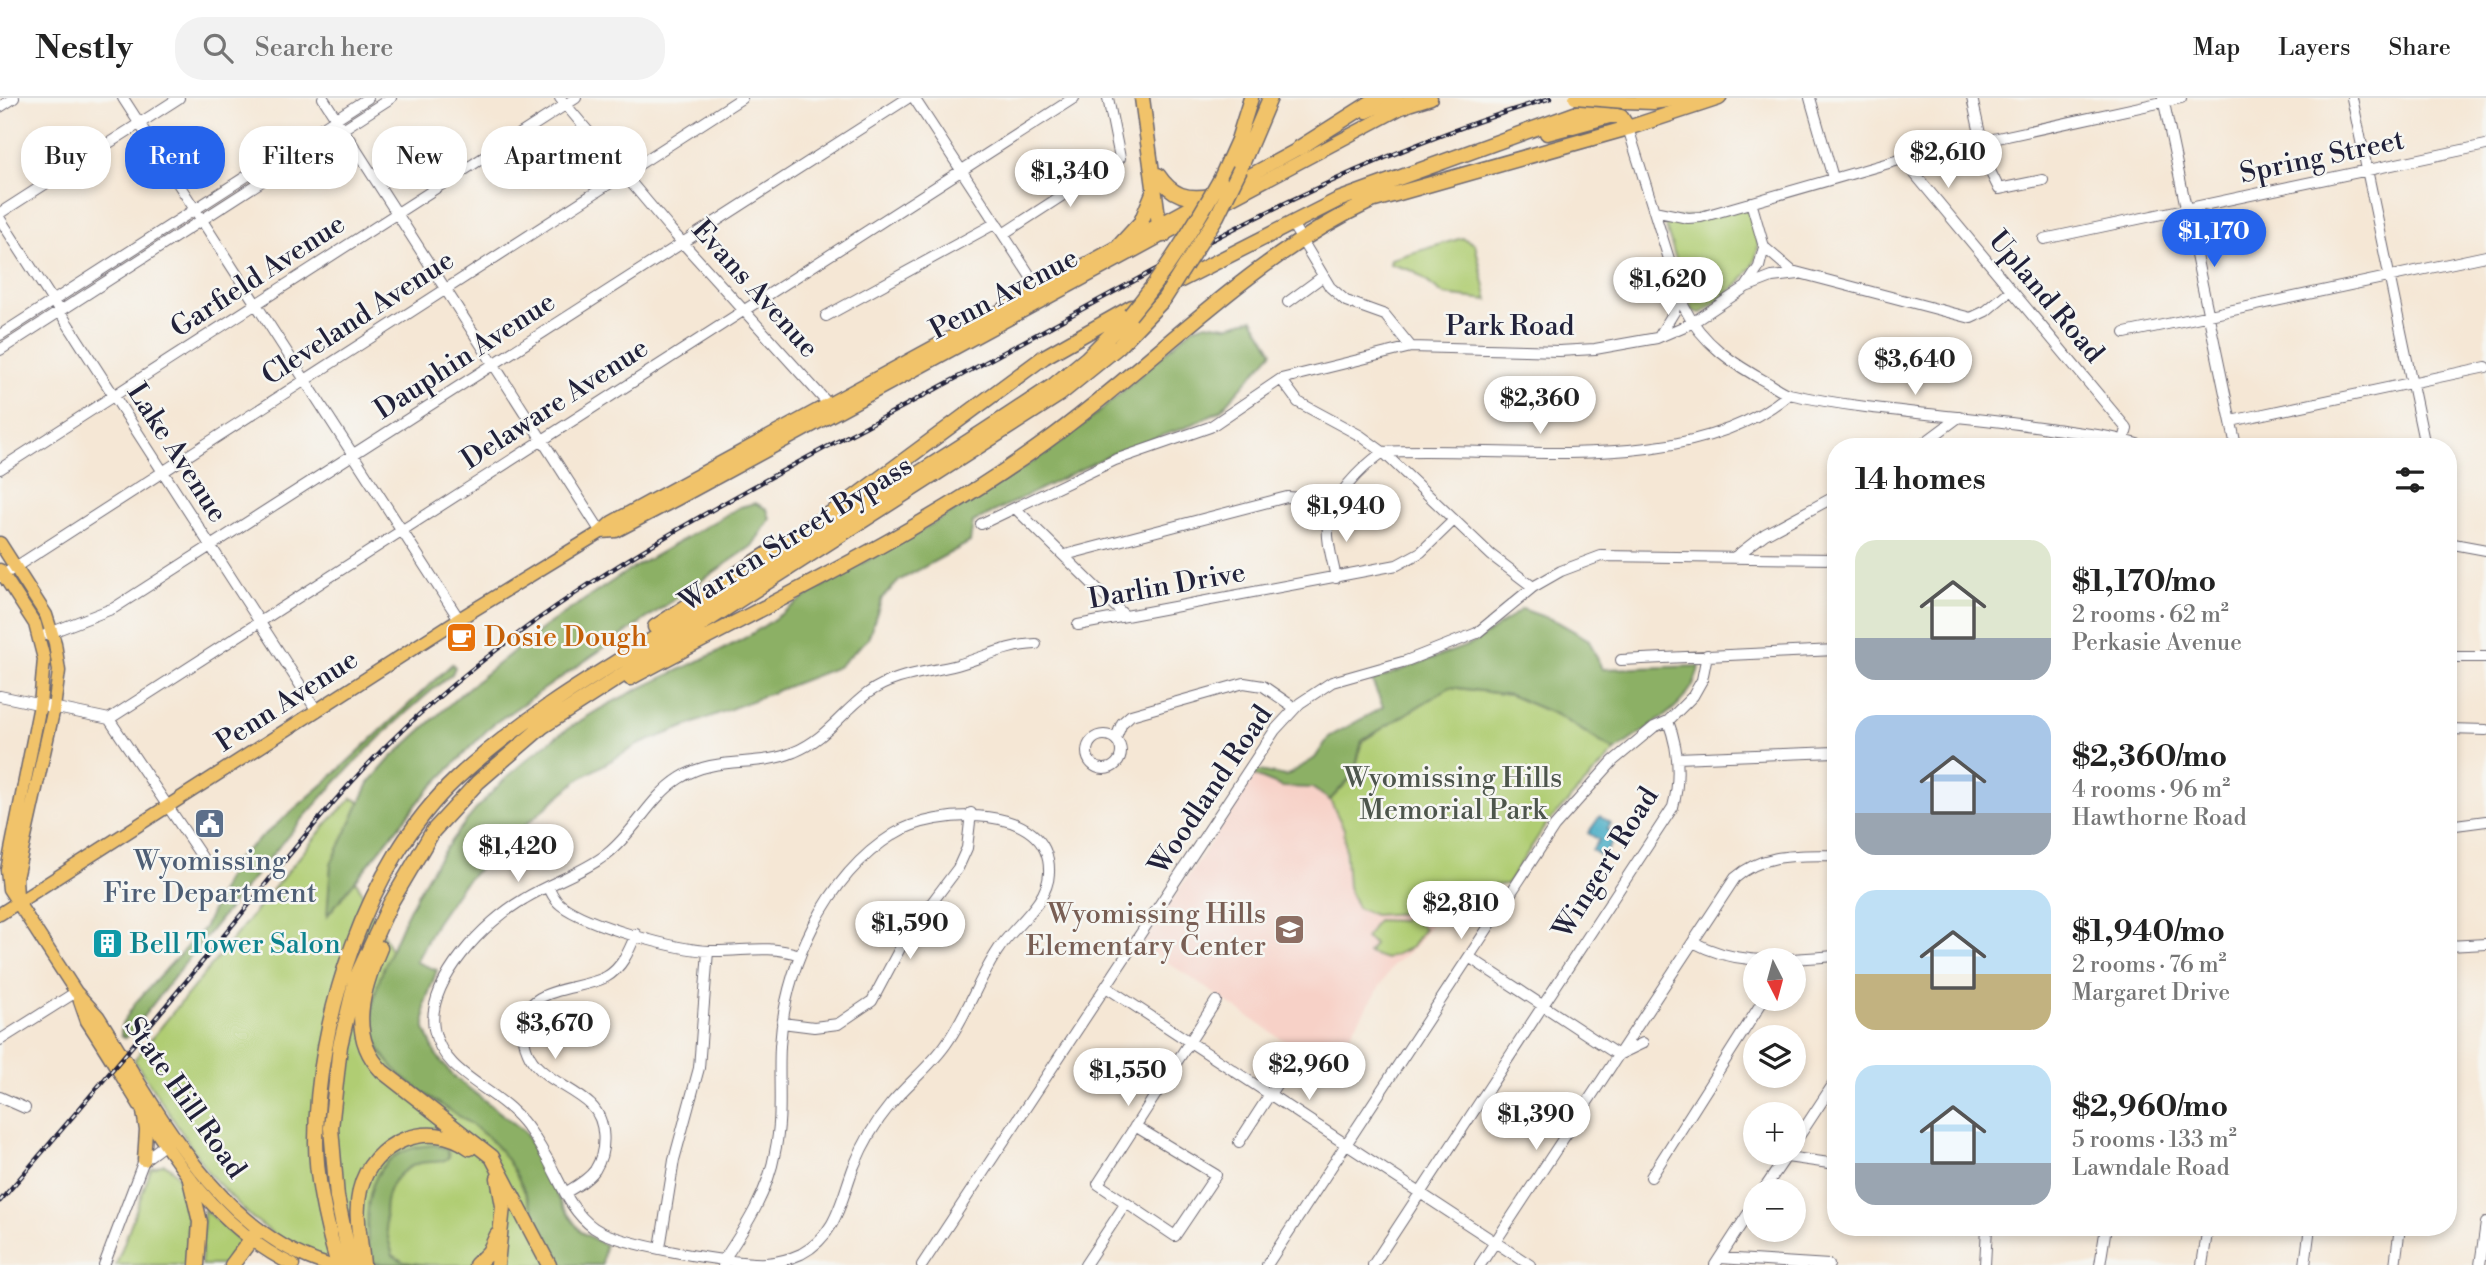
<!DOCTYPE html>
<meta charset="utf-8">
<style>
:root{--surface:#fff;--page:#f2f2f2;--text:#222;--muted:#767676;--line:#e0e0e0;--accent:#2563eb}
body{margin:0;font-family:"Libre Bodoni",serif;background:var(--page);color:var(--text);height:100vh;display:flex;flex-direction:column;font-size:26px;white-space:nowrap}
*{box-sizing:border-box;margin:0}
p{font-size:23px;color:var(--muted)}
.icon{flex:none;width:38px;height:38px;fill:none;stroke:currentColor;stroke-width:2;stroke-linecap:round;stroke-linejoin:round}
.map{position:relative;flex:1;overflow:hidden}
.details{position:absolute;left:1827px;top:340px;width:630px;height:798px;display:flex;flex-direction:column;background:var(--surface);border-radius:28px;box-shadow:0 4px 10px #0003}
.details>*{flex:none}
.hud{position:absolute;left:21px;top:28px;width:665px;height:63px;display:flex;gap:14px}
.needle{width:46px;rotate:174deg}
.buttons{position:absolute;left:1743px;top:850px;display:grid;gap:14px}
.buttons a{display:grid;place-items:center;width:63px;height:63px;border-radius:50%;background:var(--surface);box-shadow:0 4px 10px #0003;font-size:35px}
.price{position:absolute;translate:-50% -60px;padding:0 16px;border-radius:24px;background:#fff;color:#222;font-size:23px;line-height:46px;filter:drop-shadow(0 2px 4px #0008)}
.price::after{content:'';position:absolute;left:50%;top:42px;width:21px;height:16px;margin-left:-10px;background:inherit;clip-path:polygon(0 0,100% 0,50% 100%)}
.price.current{background:var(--accent);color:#fff}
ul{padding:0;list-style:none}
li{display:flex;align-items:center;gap:21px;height:175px;padding:0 28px}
li span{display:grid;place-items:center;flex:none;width:196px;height:140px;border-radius:21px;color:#555}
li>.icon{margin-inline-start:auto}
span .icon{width:84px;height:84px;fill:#fffc;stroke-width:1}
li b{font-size:30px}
h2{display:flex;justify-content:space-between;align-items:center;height:84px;padding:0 28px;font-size:30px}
.pill{padding:0 24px;border-radius:28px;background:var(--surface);box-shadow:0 4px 10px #0003;font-size:24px;line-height:63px}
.pill.current{background:var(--accent);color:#fff}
header{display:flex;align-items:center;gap:42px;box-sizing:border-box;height:98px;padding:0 35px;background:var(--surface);border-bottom:2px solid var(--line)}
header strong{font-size:33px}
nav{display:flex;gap:38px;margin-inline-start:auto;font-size:24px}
.search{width:490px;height:63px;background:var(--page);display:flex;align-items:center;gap:18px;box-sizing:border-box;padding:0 24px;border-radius:28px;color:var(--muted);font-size:26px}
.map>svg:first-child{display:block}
</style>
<header>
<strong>Nestly</strong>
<div class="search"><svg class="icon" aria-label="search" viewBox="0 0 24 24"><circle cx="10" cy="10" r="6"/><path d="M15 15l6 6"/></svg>Search here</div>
<nav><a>Map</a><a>Layers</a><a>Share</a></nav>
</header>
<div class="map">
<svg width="2486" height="1167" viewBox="0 0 2486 1167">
<rect width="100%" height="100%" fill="#f6f6f2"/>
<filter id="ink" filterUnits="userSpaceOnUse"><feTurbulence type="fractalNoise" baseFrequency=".0143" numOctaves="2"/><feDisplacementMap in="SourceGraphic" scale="14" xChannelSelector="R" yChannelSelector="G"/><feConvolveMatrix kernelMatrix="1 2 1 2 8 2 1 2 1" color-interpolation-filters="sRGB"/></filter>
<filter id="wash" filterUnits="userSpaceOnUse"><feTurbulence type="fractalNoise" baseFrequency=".00686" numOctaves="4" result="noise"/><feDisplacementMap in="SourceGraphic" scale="28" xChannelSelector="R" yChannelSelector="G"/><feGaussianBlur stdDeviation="1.57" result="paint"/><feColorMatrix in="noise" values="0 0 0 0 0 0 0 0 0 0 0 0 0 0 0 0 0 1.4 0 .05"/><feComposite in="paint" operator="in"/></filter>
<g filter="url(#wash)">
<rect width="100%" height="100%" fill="#f5e7d5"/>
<path fill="#f7d1c7" d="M1255 678 1282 689 1312 690 1330 702 1344 731V765L1374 817 1439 814 1414 850 1393 867 1351 935 1321 957 1304 956 1142 847Z"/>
<path fill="#b0cd73" stroke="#697857" stroke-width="2" d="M1747 110C1779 160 1738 189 1701 215L1693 213 1665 127 1672 121Z
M1462 140 1475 146 1488 202 1444 197 1413 173 1390 166 1391 161Z
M1450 589 1510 597 1557 617 1615 653 1545 728 1507 786 1459 791 1439 813 1374 817 1357 810 1348 789 1344 731 1330 702 1354 677 1362 643Z
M352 700 362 705 331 766 328 816 355 781 391 852C383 876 373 899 372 925 370 979 467 1013 498 1049 527 1083 535 1131 562 1167H351L316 1159 282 1142 251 1119 209 1076 134 962 328 724Z
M1406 818 1424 830 1412 849 1386 861 1368 855 1374 846 1366 840 1377 822 1402 823Z
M164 1066C194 1079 188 1141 186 1167H116L151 1071Z
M204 1111 240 1143 223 1167H201Z"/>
<path fill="#8cb065" stroke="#576950" stroke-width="2" d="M1253 221 1273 254 1221 312 1187 329 1120 352 973 424 970 444 900 482 882 500 868 541 838 569 638 647 579 681 514 737 462 787 436 825 416 864 437 872 425 905V931L435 955 453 978 525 1034 563 1109 581 1134 605 1147 602 1167H562C535 1130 527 1082 496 1048 460 1008 387 990 373 933 367 906 384 868 395 843 435 747 502 668 593 615 640 587 693 568 741 542 764 530 785 512 807 498 857 466 911 440 962 408 996 387 1031 366 1064 342 1110 308 1151 266 1194 229L1206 225 1227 228Z
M755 405 767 411 770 421 752 448 492 627 425 696 327 818 331 766 369 685 390 661 463 594 544 529 626 474 740 409Z
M1522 511 1556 523 1589 542 1602 571 1699 568C1694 608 1644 630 1615 653L1557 617 1510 597 1450 589 1362 643 1354 676 1330 702 1312 690 1282 689 1255 678 1254 672 1286 678 1315 660 1329 639 1383 609 1372 583 1474 545Z
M452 566 455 569 452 576C323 678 227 814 126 940L121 937V928L135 905 204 830 235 762 328 682Z
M434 1047 447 1051 449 1059C440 1067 429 1062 417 1066 377 1081 382 1124 393 1157L404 1164 428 1167 370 1165C363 1111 363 1050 434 1047Z"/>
<path fill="#45abc4" stroke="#346680" stroke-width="2" d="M1600 718 1611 725 1607 732 1616 738 1603 759 1592 752 1599 742 1588 735Z"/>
</g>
<g filter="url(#ink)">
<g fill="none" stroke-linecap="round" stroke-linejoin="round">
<defs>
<path id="minor" d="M123 0 459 521
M323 0 601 434
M560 0 671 132 832 310
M914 0 1042 196
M1810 0 1833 80
M1972 0 1987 67 1999 91 2043 82
M2163 0 2236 348
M2352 0 2425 348
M0 9 14 0
M1628 30 1684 209C1702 246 1735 267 1770 286 1775 289 1783 295 1789 296 1875 315 1966 317 2054 331 2084 335 2114 338 2143 348
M1906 60 2181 0
M1751 104 1764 149
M1654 113 1688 120 1701 119 1906 60 1909 69 2127 331 2124 342
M0 115 179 0
M0 121 317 613
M1291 124 1330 189 1346 203 1385 217 1411 249
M1003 136 1120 60 1108 0
M2044 141 2486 47
M1746 189 1772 179 1799 176
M1288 204 1322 179
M826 218 996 125
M2125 235 2486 158
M0 237 368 0
M1660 237 1674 214 1678 194
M0 252 391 0
M1281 281 1298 304 1361 338 1383 354 1491 457 1533 489
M2231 323 2486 269
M1920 348 1959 319
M0 371 576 0
M1015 410 1125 518
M981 426 1115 362 1210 329 1281 281 1411 249 1559 253 1595 251 1657 240 1692 225 1746 189 1759 169 1764 149 1792 173 1971 220 1986 213 2011 192
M2448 445 2486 452
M1065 457 1287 399 1303 400 1331 411
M1735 459 1765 436 1836 398
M0 479 742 0
M1336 480C1333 464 1326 443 1328 426 1332 398 1361 370 1383 354 1506 347 1689 381 1789 296
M1078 527 1397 467 1421 454 1454 422
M47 536 114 510 908 0
M2448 559H2486
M1621 562 1836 552
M0 598 109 621 1074 0
M109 621 202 759
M2448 631 2486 632
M1087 654a17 17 0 1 1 34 0a17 17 0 1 1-34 0Z
M1116 640 1122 625 1131 617 1244 585 1263 588 1295 610
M1677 660 1836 654
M2448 728 2486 723
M549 790C552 796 555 803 561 807 587 827 676 852 710 853 744 854 766 846 800 857
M1693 844C1741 870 1783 861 1836 858
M2448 848 2486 846
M1469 859 1618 957
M1106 889 1530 1167
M782 925 814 929 838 926 872 903 906 839 958 770 967 750 971 715
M0 942 76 894
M1618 957 1643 945
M0 999 25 1010
M1135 1028 1216 1077 1175 1138 1098 1086C1137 1025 1176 964 1216 903
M1239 1044 1296 956
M1794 1046 1836 982
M1787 1059 1836 1066
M1651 1079 1764 901
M1762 1094 1788 1056
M565 1095C575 1089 588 1082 595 1072 607 1053 607 1023 591 1007 574 991 549 983 535 966 527 957 523 943 523 931 523 886 578 894 606 879 622 870 629 853 636 836
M660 1150 674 1062 699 970 708 853
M1720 1160 1829 1167
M104 1167 144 1062 171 1042
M723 1167 725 1160C747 1127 768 1094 775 1054 783 1018 778 984 780 948 785 869 825 779 894 736 935 710 1052 704 1049 775 1048 806 1013 828 998 852 978 882 967 917 946 946 930 969 908 985 890 1007 875 1025 863 1046 854 1068 841 1102 837 1137 801 1156 790 1161 778 1164 766 1165 735 1167 619 1147 594 1130 571 1114 561 1086 548 1062 538 1045 529 1028 514 1014 487 987 442 973 434 931 426 883 486 823 524 801 551 784 581 776 607 756 635 734 651 698 680 680 715 657 757 670 794 654 826 641 841 615 868 595 894 576 926 575 957 567 985 559 1007 547 1036 546
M922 1167 1275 632 1300 605 1332 584 1406 563 1477 535 1533 489 1561 473 1601 458 1836 461
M1085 1167 1126 1105
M1267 1167 1554 729 1613 663 1654 629 1668 623 1693 598 1702 582 1707 557
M1373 1167 1673 709C1681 679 1679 652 1668 623
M1480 1167 1735 780C1764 754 1799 758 1836 757
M1715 1167 1755 1105
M1985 1167 1987 1129
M2100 1167 2106 1129
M2202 1167 2208 1129
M2305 1167 2310 1129
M2395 1167 2400 1129
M2480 1167 2486 1125"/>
<path id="major" d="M1624 4 1653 5 1691 0
M1367 14 1397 0
M1228 89 1307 46
M1219 107 1405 8 1431 0
M601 434 616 433 677 401 1200 117
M0 445 46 517 55 545 59 573 54 610 16 780 17 799
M0 472 35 526 44 561 40 607 7 772 9 791 76 894 98 918C155 1008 218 1135 328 1167
M0 816 459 521 601 434 612 424 1209 99
M79 900 87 923C146 1011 193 1119 293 1167
M143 1014 146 1032 144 1062"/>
<path id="highway" d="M1142 0 1159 126 1164 137
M1405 8 1411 0
M1547 35 1613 17 1621 19 1628 30
M1299 50 1378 0
M1240 71 1270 0
M1158 77C1172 98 1187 102 1211 98
M1220 82 1238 42 1251 0
M1118 149 1141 124 1153 95
M1171 187 1338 102 1613 2
M655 529 848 404 1044 259 1132 209
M630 580C769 505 916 438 1044 345 1155 265 1246 162 1371 103L1628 30 1719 0
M380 850C363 890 347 937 382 973L492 1059 549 1167
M190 1082 200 1124 197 1167
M232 1167 258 1132
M338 1167C327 1129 316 1084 316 1044 316 923 366 765 456 681 522 619 604 572 681 524 806 446 932 369 1054 287L1087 260 1130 217
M351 1167 337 1099 331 1030 340 948 356 880 390 806 433 733 478 684 543 628 1060 296 1118 249 1164 201
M363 1167C361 1142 354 1117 360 1092 371 1044 429 1020 470 1050
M476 1167 489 1154 497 1137
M497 1167 503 1108 498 1080"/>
</defs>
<use href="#minor" stroke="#6c6771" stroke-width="12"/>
<use href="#major" stroke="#6c6771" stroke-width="15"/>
<use href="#highway" stroke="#6c6771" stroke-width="17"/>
<use href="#minor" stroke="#fff" stroke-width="10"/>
<use href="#major" stroke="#f1c36a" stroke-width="12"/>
<use href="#highway" stroke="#f1c36a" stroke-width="14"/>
<defs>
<path id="rail" d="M0 1103C77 1015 152 925 226 835 279 770 331 702 391 643 555 482 763 385 962 277 1152 174 1342 61 1551 0"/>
</defs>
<use href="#rail" stroke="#22223b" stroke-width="4.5"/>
<use href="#rail" stroke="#f6f6f2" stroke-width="2" stroke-dasharray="5" stroke-linecap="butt"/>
<defs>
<path id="major-bridge" d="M1575 0 1624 4"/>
<path id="highway-bridge" d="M1164 201 1217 118 1240 71
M1130 217C1166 174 1193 130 1220 82"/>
</defs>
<use href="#major-bridge" stroke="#6c6771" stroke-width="15" stroke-linecap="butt"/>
<use href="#highway-bridge" stroke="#6c6771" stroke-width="17" stroke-linecap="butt"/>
<use href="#major-bridge" stroke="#f1c36a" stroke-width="12"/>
<use href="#highway-bridge" stroke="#f1c36a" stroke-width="14"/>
</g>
</g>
<defs>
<symbol id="cafe-square" viewBox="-11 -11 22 22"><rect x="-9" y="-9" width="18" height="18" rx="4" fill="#e8710a" stroke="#f6f6f2"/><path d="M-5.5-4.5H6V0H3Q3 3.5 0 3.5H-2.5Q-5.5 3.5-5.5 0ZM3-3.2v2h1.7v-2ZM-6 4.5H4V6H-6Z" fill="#fff"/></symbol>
<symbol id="civic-square" viewBox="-11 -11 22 22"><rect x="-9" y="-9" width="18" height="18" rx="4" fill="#5c6f8a" stroke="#f6f6f2"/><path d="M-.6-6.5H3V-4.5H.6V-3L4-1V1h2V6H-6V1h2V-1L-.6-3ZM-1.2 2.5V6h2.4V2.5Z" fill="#fff"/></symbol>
<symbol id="school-square" viewBox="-11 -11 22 22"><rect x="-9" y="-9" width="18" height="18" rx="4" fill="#8d6e63" stroke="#f6f6f2"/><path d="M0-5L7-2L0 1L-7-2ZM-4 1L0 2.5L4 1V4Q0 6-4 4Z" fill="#fff"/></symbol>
<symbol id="building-square" viewBox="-11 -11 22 22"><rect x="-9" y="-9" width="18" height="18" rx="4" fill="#0f9aa8" stroke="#f6f6f2"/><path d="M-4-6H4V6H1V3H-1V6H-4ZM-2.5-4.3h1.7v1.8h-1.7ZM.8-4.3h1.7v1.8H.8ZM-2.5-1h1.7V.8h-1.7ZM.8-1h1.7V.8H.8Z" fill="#fff"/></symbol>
</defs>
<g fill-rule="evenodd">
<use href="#cafe-square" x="444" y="522" width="35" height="35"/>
<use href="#civic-square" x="192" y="708" width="35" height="35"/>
<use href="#school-square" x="1272" y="814" width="35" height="35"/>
<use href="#building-square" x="90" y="828" width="35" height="35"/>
</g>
<g text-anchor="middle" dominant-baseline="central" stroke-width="5" stroke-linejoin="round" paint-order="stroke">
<g font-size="28" fill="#22223b" stroke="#f6f6f2">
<text transform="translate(2322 59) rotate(-12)">Spring Street</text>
<text transform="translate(258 178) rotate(-33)">Garfield Avenue</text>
<text transform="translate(755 191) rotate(48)">Evans Avenue</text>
<text transform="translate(1004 196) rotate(-28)">Penn Avenue</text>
<text transform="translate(2046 199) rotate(50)">Upland Road</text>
<text transform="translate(358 220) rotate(-33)">Cleveland Avenue</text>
<text x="1510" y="228">Park Road</text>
<text transform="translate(465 258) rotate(-33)">Dauphin Avenue</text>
<text transform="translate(555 306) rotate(-33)">Delaware Avenue</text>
<text transform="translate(177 355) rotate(57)">Lake Avenue</text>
<text transform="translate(796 436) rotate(-32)">Warren Street Bypass</text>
<text transform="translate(1167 488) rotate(-10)">Darlin Drive</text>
<text transform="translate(287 603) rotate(-33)">Penn Avenue</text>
<text transform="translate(1211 692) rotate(-56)">Woodland Road</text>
<text transform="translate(1606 765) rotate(-58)">Wingert Road</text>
<text transform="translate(185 1000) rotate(55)">State Hill Road</text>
</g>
<g font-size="28" fill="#c56008" stroke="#f6f6f2" text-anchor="start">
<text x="484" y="539">Dosie Dough</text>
</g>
<g font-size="28" fill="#4d554c" stroke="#f6f6f2">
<text x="1453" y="680">Wyomissing Hills<tspan x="1453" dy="32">Memorial Park</tspan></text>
</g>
<g font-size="28" fill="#4e5e75" stroke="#f6f6f2">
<text x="210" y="763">Wyomissing<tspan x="210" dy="32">Fire Department</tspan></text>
</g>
<g font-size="28" fill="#785e54" stroke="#f6f6f2" text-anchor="end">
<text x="1266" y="816">Wyomissing Hills<tspan x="1266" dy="32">Elementary Center</tspan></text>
</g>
<g font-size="28" fill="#0d838f" stroke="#f6f6f2" text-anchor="start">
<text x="130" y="846">Bell Tower Salon</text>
</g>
</g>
</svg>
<div class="buttons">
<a><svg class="needle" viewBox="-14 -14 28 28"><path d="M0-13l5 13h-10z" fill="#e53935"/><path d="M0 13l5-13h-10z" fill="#767676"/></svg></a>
<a><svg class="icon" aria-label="layers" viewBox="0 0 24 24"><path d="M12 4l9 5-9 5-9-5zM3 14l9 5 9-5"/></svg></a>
<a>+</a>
<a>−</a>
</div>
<b class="price" style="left:1948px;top:92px">$2,610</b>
<b class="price" style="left:1070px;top:111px">$1,340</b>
<b class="price current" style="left:2214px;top:171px">$1,170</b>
<b class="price" style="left:1668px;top:219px">$1,620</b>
<b class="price" style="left:1915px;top:299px">$3,640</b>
<b class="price" style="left:1540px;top:338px">$2,360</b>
<b class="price" style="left:1346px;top:446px">$1,940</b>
<b class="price" style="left:518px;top:786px">$1,420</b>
<b class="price" style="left:1461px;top:843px">$2,810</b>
<b class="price" style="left:910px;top:863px">$1,590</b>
<b class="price" style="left:555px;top:963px">$3,670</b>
<b class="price" style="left:1309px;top:1004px">$2,960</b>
<b class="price" style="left:1128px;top:1010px">$1,550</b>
<b class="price" style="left:1536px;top:1054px">$1,390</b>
<div class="hud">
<a class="pill">Buy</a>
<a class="pill current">Rent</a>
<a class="pill">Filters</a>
<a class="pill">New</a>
<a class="pill">Apartment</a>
</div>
<section class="details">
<h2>14 homes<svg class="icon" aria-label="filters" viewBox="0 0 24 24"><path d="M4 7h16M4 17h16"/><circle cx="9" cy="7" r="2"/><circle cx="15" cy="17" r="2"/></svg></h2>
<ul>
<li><span style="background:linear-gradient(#dfe7d0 70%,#9aa5b1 0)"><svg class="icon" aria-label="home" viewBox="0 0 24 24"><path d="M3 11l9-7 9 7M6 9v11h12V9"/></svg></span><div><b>$1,170/mo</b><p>2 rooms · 62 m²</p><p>Perkasie Avenue</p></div></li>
<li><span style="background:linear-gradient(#a9c7e8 70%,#9aa5b1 0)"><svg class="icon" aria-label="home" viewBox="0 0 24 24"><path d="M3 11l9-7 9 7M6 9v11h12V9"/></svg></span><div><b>$2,360/mo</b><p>4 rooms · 96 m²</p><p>Hawthorne Road</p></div></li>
<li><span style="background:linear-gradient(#bfe0f5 60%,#c2b280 0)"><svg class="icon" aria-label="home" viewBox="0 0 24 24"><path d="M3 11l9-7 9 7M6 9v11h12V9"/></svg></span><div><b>$1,940/mo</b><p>2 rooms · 76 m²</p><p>Margaret Drive</p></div></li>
<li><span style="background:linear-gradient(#bfe0f5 70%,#9aa5b1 0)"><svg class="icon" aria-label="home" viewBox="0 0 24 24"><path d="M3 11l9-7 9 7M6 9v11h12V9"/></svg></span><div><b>$2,960/mo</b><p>5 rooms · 133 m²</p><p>Lawndale Road</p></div></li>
</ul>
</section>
</div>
